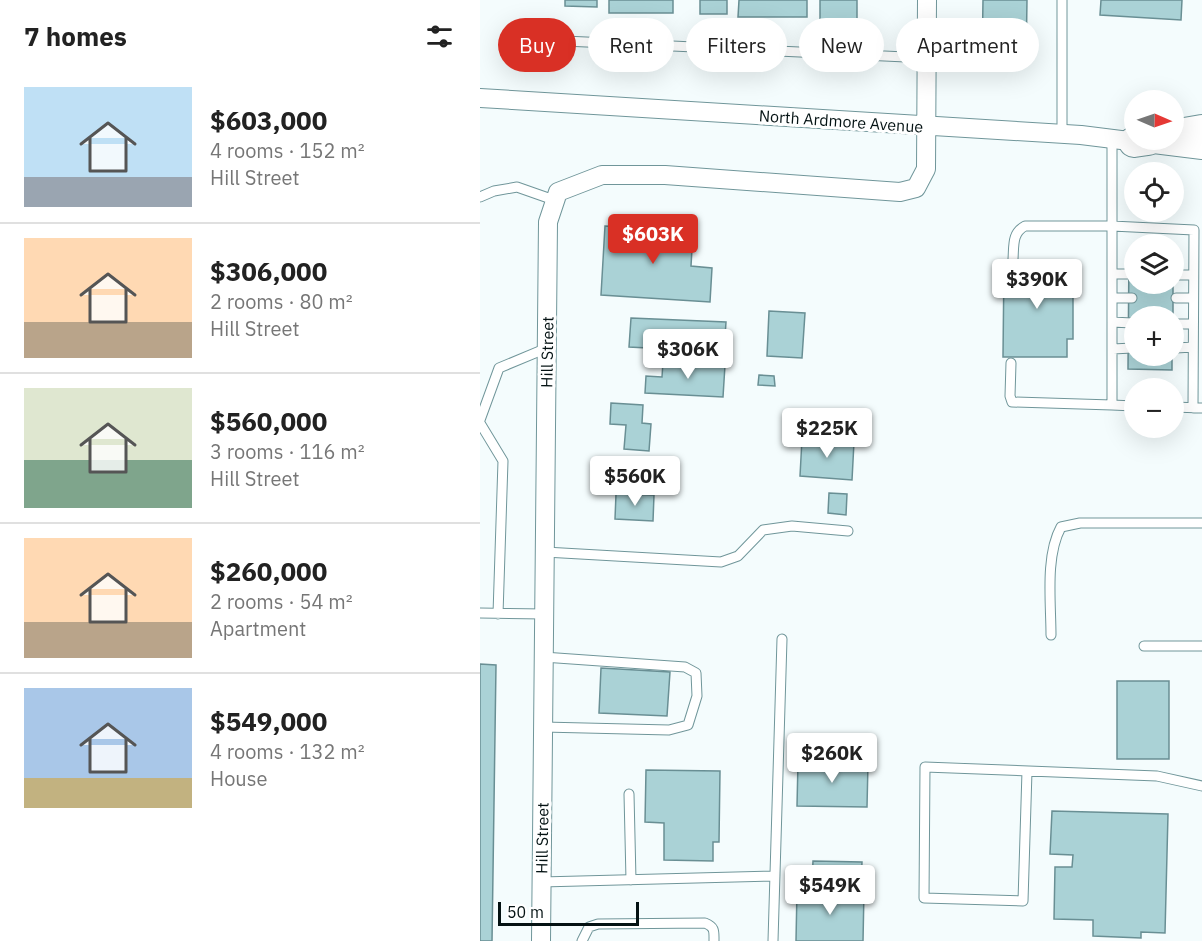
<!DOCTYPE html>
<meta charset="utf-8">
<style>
:root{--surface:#fff;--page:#f2f2f2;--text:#222;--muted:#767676;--line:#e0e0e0;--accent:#d93025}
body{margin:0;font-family:"IBM Plex Sans",sans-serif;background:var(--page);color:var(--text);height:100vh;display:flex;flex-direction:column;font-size:22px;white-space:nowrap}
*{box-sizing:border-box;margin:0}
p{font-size:20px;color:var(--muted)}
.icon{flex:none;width:33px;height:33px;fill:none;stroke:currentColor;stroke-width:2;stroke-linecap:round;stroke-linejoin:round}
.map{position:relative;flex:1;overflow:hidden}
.sheet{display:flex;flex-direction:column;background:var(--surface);width:480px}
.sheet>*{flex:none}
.banner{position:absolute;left:18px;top:18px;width:570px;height:54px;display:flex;gap:12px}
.needle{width:39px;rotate:92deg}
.controls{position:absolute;left:644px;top:90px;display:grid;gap:12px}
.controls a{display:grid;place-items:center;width:60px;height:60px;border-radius:50%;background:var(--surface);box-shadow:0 6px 24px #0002;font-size:30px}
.scale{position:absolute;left:18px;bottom:15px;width:141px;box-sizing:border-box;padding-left:6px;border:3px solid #041213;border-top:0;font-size:16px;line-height:21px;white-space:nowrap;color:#041213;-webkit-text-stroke:4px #fff;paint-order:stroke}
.price{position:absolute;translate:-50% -51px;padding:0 14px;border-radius:6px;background:#fff;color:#222;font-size:20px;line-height:39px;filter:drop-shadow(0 2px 3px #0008)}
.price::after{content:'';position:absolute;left:50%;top:36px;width:18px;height:14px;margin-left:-9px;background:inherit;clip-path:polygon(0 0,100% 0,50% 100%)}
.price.selected{background:var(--accent);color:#fff}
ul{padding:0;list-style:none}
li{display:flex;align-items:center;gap:18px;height:150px;padding:0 24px}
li+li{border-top:2px solid var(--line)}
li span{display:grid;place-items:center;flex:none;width:168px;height:120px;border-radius:0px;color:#555}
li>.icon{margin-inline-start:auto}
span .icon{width:72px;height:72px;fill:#fffc;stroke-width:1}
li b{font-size:26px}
h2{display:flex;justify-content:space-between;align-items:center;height:72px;padding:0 24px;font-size:26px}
.pill{padding:0 21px;border-radius:27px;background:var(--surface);box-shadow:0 6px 24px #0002;font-size:21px;line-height:54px}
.pill.selected{background:var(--accent);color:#fff}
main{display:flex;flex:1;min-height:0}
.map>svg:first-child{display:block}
</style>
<main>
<section class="sheet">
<h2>7 homes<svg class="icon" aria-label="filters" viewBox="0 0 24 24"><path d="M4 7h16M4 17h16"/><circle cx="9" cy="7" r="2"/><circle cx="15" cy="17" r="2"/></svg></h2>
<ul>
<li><span style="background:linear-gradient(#bfe0f5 75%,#9aa5b1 0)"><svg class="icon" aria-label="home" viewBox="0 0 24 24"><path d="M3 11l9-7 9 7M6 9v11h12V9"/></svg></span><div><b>$603,000</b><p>4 rooms · 152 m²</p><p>Hill Street</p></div></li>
<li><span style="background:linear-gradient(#ffd9b3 70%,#b9a48a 0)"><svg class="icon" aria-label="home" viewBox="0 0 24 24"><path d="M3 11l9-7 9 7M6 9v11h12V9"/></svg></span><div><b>$306,000</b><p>2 rooms · 80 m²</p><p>Hill Street</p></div></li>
<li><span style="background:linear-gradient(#dfe7d0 60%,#7fa58c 0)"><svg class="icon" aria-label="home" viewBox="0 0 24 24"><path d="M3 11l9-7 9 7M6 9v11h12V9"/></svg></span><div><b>$560,000</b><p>3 rooms · 116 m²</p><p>Hill Street</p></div></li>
<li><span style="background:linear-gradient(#ffd9b3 70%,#b9a48a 0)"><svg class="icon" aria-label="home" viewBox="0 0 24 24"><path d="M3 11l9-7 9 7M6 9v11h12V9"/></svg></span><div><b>$260,000</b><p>2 rooms · 54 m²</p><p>Apartment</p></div></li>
<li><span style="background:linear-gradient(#a9c7e8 75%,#c2b280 0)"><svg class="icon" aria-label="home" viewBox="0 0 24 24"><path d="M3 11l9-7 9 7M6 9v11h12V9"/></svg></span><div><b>$549,000</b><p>4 rooms · 132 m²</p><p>House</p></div></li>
</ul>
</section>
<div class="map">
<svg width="722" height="941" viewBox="0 0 722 941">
<rect width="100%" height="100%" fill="#f4fcfd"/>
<path fill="#aad2d6" stroke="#698f94" stroke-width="1.5" d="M85 0H117V7L85 6Z
M129 0H193V13H129Z
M220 0H247V14H220Z
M259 0H327V17H258Z
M340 0H377V20H340Z
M503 0H547L546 63H502Z
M621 0H702L701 20 620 15Z
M125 226 213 231 211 266 232 268 230 302 121 295Z
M649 253H654V284H693V253V316H654V356H692V370L648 369Z
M524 263H587V282H593V339H587V357H523Z
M289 311 325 313 322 358 287 356Z
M151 318 246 322 244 352 149 347Z
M183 362 245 365 243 397 165 393 166 376 182 377Z
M279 375 294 376 295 386 278 385Z
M131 403 163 405 162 423 171 424 169 451 144 449 146 425 130 424Z
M322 439 374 442 372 480 320 476Z
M349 493 367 494 366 515 348 513Z
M136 494 174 495 173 521 135 519Z
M0 664 16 665 12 941H0Z
M121 668 190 672 187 716 119 713Z
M637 681H689V759H637Z
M318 762 388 763 387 807 317 806Z
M166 770 240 771 239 842H233V861L184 860V823L165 822Z
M572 811 688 814 685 933 661 932V938L613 936V920L574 919 575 867H592L593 855 570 854Z
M333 861 382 862 381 885 332 884Z
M317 890 384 891 383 941H316Z"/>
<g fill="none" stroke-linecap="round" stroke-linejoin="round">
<defs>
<path id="service" d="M63 40 447 58
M582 134V0
M0 197 14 191 37 187 74 200
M533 259C534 245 532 233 545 226H632L714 230 713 408
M632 274H653
M696 275H713
M632 298H652
M696 298H713
M632 322 652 323
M696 324H713
M696 348 713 347
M633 349 652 348
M531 363 530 396 532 402 632 405V139
M632 405 654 406
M693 407 722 408
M0 420 19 368 67 348
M0 423 23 461 18 614
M65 552 241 562 258 556 283 530 312 526 368 531
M0 613 64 614
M571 635C571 603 565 556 581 527L600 523H722
M664 646H722
M63 727 189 730 208 725 217 696 216 673 205 667 63 657
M547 771 543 901 444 898 445 767 677 776 722 786
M149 794 151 880
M61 882 295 876
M102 941 109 927 118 924 225 923C235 927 234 931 234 941
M293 941 302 639"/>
<path id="minor" d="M0 98 601 135 722 150
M61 941 68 222 78 192 122 175H185L420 192 436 188 446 169 447 0"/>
<path id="primary" d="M693 135 722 130
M654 142 668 140"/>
</defs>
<use href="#service" stroke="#70969a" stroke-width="11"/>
<use href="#minor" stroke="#70969a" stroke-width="20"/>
<use href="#primary" stroke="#70969a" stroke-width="32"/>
<use href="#service" stroke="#fff" stroke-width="9"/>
<use href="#minor" stroke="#fff" stroke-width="18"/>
<use href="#primary" stroke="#fff" stroke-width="30"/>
</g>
<g text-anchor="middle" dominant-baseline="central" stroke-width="6" stroke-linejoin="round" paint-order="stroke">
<g font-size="16" fill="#041213" stroke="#fff">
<text transform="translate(361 121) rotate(4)">North Ardmore Avenue</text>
<text transform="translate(67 352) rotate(-89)">Hill Street</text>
<text transform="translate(62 838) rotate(-89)">Hill Street</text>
</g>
</g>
</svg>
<div class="controls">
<a><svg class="needle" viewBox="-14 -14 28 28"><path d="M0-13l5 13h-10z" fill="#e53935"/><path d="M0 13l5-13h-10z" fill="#767676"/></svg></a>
<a><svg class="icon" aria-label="locate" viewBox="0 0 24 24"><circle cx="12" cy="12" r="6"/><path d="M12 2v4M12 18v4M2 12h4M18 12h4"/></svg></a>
<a><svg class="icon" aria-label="layers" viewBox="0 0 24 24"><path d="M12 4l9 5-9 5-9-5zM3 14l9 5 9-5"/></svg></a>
<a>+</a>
<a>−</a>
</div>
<div class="scale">50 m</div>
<b class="price selected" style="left:173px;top:265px">$603K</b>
<b class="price" style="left:557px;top:310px">$390K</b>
<b class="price" style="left:208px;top:380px">$306K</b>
<b class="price" style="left:347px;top:459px">$225K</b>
<b class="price" style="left:155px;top:507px">$560K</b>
<b class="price" style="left:352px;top:784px">$260K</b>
<b class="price" style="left:350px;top:916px">$549K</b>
<div class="banner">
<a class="pill selected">Buy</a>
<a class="pill">Rent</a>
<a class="pill">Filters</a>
<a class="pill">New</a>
<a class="pill">Apartment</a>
</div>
</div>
</main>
